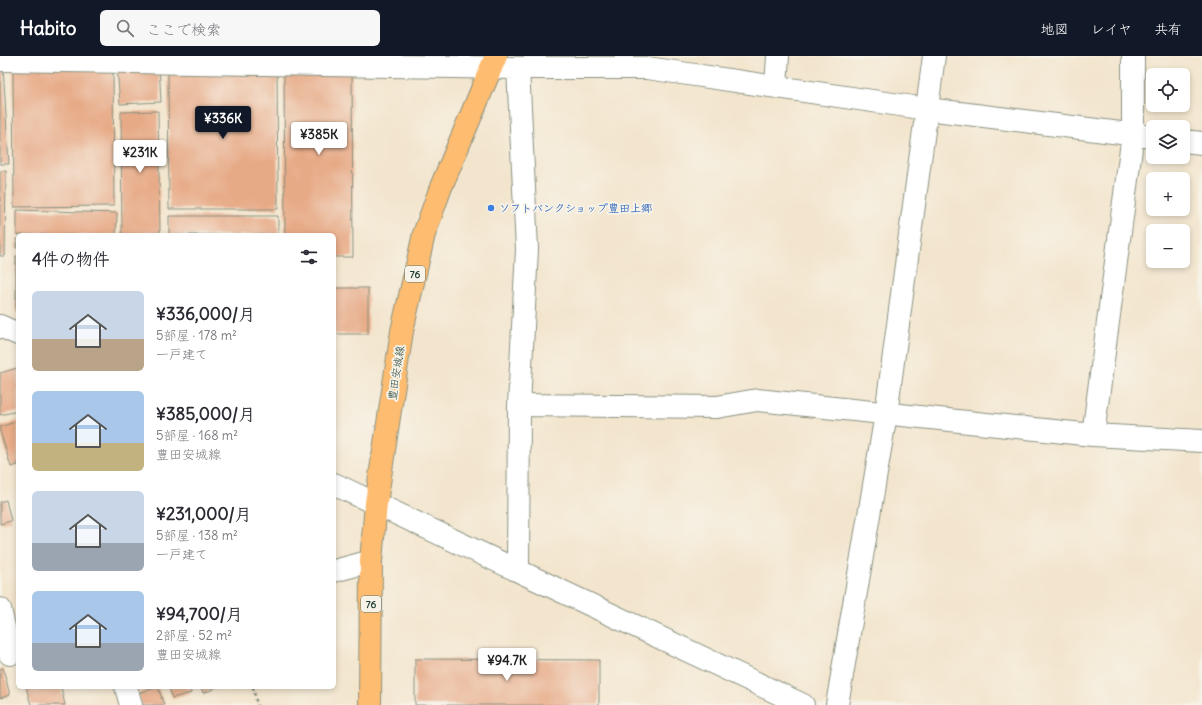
<!DOCTYPE html>
<html lang="ja">
<meta charset="utf-8">
<style>
:root{--surface:#fff;--page:#f7f7f7;--text:#2b2b33;--muted:#7c7c81;--accent:#111827}
body{margin:0;font-family:Delius,"Klee One",sans-serif;background:var(--page);color:var(--text);height:100vh;display:flex;flex-direction:column;font-size:15px;white-space:nowrap}
*{box-sizing:border-box;margin:0}
p{font-size:13px;color:var(--muted)}
.icon{flex:none;width:22px;height:22px;fill:none;stroke:currentColor;stroke-width:2;stroke-linecap:round;stroke-linejoin:round}
.map{position:relative;flex:1;overflow:hidden}
.side{position:absolute;left:16px;top:177px;width:320px;height:456px;display:flex;flex-direction:column;background:var(--surface);border-radius:6px;box-shadow:0 2px 6px #0003}
.side>*{flex:none}
.fabs{position:absolute;left:1146px;top:12px;display:grid;gap:8px}
.fabs a{display:grid;place-items:center;width:44px;height:44px;border-radius:6px;background:var(--surface);box-shadow:0 2px 6px #0003;font-size:20px}
.price{position:absolute;translate:-50% -34px;padding:0 9px;border-radius:4px;background:#fff;color:#222;font-size:13px;line-height:26px;filter:drop-shadow(0 1px 2px #0008)}
.price::after{content:'';position:absolute;left:50%;top:24px;width:12px;height:9px;margin-left:-6px;background:inherit;clip-path:polygon(0 0,100% 0,50% 100%)}
.price.active{background:var(--accent);color:#fff}
ul{padding:0;list-style:none}
li{display:flex;align-items:center;gap:12px;height:100px;padding:0 16px}
li span{display:grid;place-items:center;flex:none;width:112px;height:80px;border-radius:6px;color:#555}
li>.icon{margin-inline-start:auto}
span .icon{width:48px;height:48px;fill:#fffc;stroke-width:1}
li b{font-size:17px}
h2{display:flex;justify-content:space-between;align-items:center;height:48px;padding:0 16px;font-size:17px}
header{display:flex;align-items:center;gap:24px;box-sizing:border-box;height:56px;padding:0 20px;background:var(--accent);color:#fff}
header strong{font-size:19px}
nav{display:flex;gap:22px;margin-inline-start:auto;font-size:14px}
.search{width:280px;height:36px;background:var(--page);display:flex;align-items:center;gap:10px;box-sizing:border-box;padding:0 14px;border-radius:6px;color:var(--muted);font-size:15px}
.map>svg:first-child{display:block}
</style>
<header>
<strong>Habito</strong>
<div class="search"><svg class="icon" aria-label="search" viewBox="0 0 24 24"><circle cx="10" cy="10" r="6"/><path d="M15 15l6 6"/></svg>ここで検索</div>
<nav><a>地図</a><a>レイヤ</a><a>共有</a></nav>
</header>
<div class="map">
<svg width="1202" height="649" viewBox="0 0 1202 649">
<rect width="100%" height="100%" fill="#f7f3e8"/>
<filter id="ink" filterUnits="userSpaceOnUse"><feTurbulence type="fractalNoise" baseFrequency=".025" numOctaves="2"/><feDisplacementMap in="SourceGraphic" scale="8" xChannelSelector="R" yChannelSelector="G"/><feConvolveMatrix kernelMatrix="1 2 1 2 8 2 1 2 1" color-interpolation-filters="sRGB"/></filter>
<filter id="wash" filterUnits="userSpaceOnUse"><feTurbulence type="fractalNoise" baseFrequency=".012" numOctaves="4" result="noise"/><feDisplacementMap in="SourceGraphic" scale="16" xChannelSelector="R" yChannelSelector="G"/><feGaussianBlur stdDeviation="0.9" result="paint"/><feColorMatrix in="noise" values="0 0 0 0 0 0 0 0 0 0 0 0 0 0 0 0 0 1.4 0 .05"/><feComposite in="paint" operator="in"/></filter>
<g filter="url(#wash)">
<rect width="100%" height="100%" fill="#f3e5cd"/>
<g id="blocks">
<path fill="#e7aa87" d="M159 8 161 46 120 48 117 11Z
M0 11H3L9 108H0Z
M113 11 114 150 14 151 13 12Z
M277 14 278 153H169L168 15Z
M284 14H352L353 201H334V179H285Z
M158 55 160 179H122L121 56Z
M0 115H6L5 200H0Z
M17 154 117 157 116 179H17Z
M169 160H278V179H169Z
M17 182H18V192H16Z
M16 200H18V257L16 256Z
M334 232H368V278H334Z
M18 312V355L0 359V317Z
M18 365V409L11 411 0 375V371Z
M6 444 11 465 0 468V446Z
M415 603 599 604V649H415Z
M3 612 10 639 0 642V613Z
M26 631H61L65 649H31Z
M158 631 164 649H142L138 637Z
M169 631H190L191 637 172 642Z
M201 631H214V633L203 637Z"/>
</g>
</g>
<g filter="url(#ink)">
<use href="#blocks" fill-opacity="0" stroke="#899180" stroke-width="1"/>
<g fill="none" stroke-linecap="round" stroke-linejoin="round">
<defs>
<path id="minor" d="M0 4 518 12H647L927 53 1153 81
M776 30 778 0
M1183 85 1202 87
M0 270 18 278
M519 349 717 351 757 344 1093 379 1202 385
M1093 379 1133 78V0
M334 428 803 649
M518 514 519 349 527 193 518 12
M334 515 371 505
M0 553 10 598
M126 631 131 649
M837 649 886 358 934 0"/>
<path id="major" d="M370 649 371 505 376 447 402 275 424 178 441 131 496 0"/>
</defs>
<use href="#minor" stroke="#899180" stroke-width="24"/>
<use href="#major" stroke="#899180" stroke-width="24"/>
<path stroke="#899180" stroke-width="2.5" stroke-dasharray="3 3" stroke-linecap="butt" d="M253 631 257 649"/>
<use href="#minor" stroke="#fff" stroke-width="22"/>
<use href="#major" stroke="#fdbc70" stroke-width="22"/>
</g>
</g>
<circle fill="#3f7fe0" stroke="#f7f3e8" stroke-width="1.5" cx="491" cy="152" r="4"/>
<g text-anchor="middle" dominant-baseline="central" stroke-width="3.5" stroke-linejoin="round" paint-order="stroke">
<g fill="#f7f3e8" stroke="#60746a" stroke-width="1">
<rect x="405" y="210" width="20" height="16" rx="3"/>
<rect x="361" y="540" width="20" height="16" rx="3"/>
</g>
<g font-size="10" font-weight="bold" fill="#1f3d34">
<text x="415" y="218">76</text>
<text x="371" y="548">76</text>
</g>
<g font-size="11" font-weight="bold" fill="#366cbe" stroke="#f7f3e8" text-anchor="start">
<text x="499" y="152">ソフトバンクショップ豊田上郷</text>
</g>
<g font-size="11" fill="#1f3d34" stroke="#f7f3e8">
<text transform="translate(396 317) rotate(-81)">豊田安城線</text>
</g>
</g>
</svg>
<div class="fabs">
<a><svg class="icon" aria-label="locate" viewBox="0 0 24 24"><circle cx="12" cy="12" r="6"/><path d="M12 2v4M12 18v4M2 12h4M18 12h4"/></svg></a>
<a><svg class="icon" aria-label="layers" viewBox="0 0 24 24"><path d="M12 4l9 5-9 5-9-5zM3 14l9 5 9-5"/></svg></a>
<a>+</a>
<a>−</a>
</div>
<b class="price active" style="left:223px;top:84px">¥336K</b>
<b class="price" style="left:319px;top:100px">¥385K</b>
<b class="price" style="left:140px;top:118px">¥231K</b>
<b class="price" style="left:507px;top:626px">¥94.7K</b>
<section class="side">
<h2>4件の物件<svg class="icon" aria-label="filters" viewBox="0 0 24 24"><path d="M4 7h16M4 17h16"/><circle cx="9" cy="7" r="2"/><circle cx="15" cy="17" r="2"/></svg></h2>
<ul>
<li><span style="background:linear-gradient(#c9d6e8 60%,#b9a48a 0)"><svg class="icon" aria-label="home" viewBox="0 0 24 24"><path d="M3 11l9-7 9 7M6 9v11h12V9"/></svg></span><div><b>¥336,000/月</b><p>5部屋 · 178 m²</p><p>一戸建て</p></div></li>
<li><span style="background:linear-gradient(#a9c7e8 65%,#c2b280 0)"><svg class="icon" aria-label="home" viewBox="0 0 24 24"><path d="M3 11l9-7 9 7M6 9v11h12V9"/></svg></span><div><b>¥385,000/月</b><p>5部屋 · 168 m²</p><p>豊田安城線</p></div></li>
<li><span style="background:linear-gradient(#c9d6e8 65%,#9aa5b1 0)"><svg class="icon" aria-label="home" viewBox="0 0 24 24"><path d="M3 11l9-7 9 7M6 9v11h12V9"/></svg></span><div><b>¥231,000/月</b><p>5部屋 · 138 m²</p><p>一戸建て</p></div></li>
<li><span style="background:linear-gradient(#a9c7e8 65%,#9aa5b1 0)"><svg class="icon" aria-label="home" viewBox="0 0 24 24"><path d="M3 11l9-7 9 7M6 9v11h12V9"/></svg></span><div><b>¥94,700/月</b><p>2部屋 · 52 m²</p><p>豊田安城線</p></div></li>
</ul>
</section>
</div>
